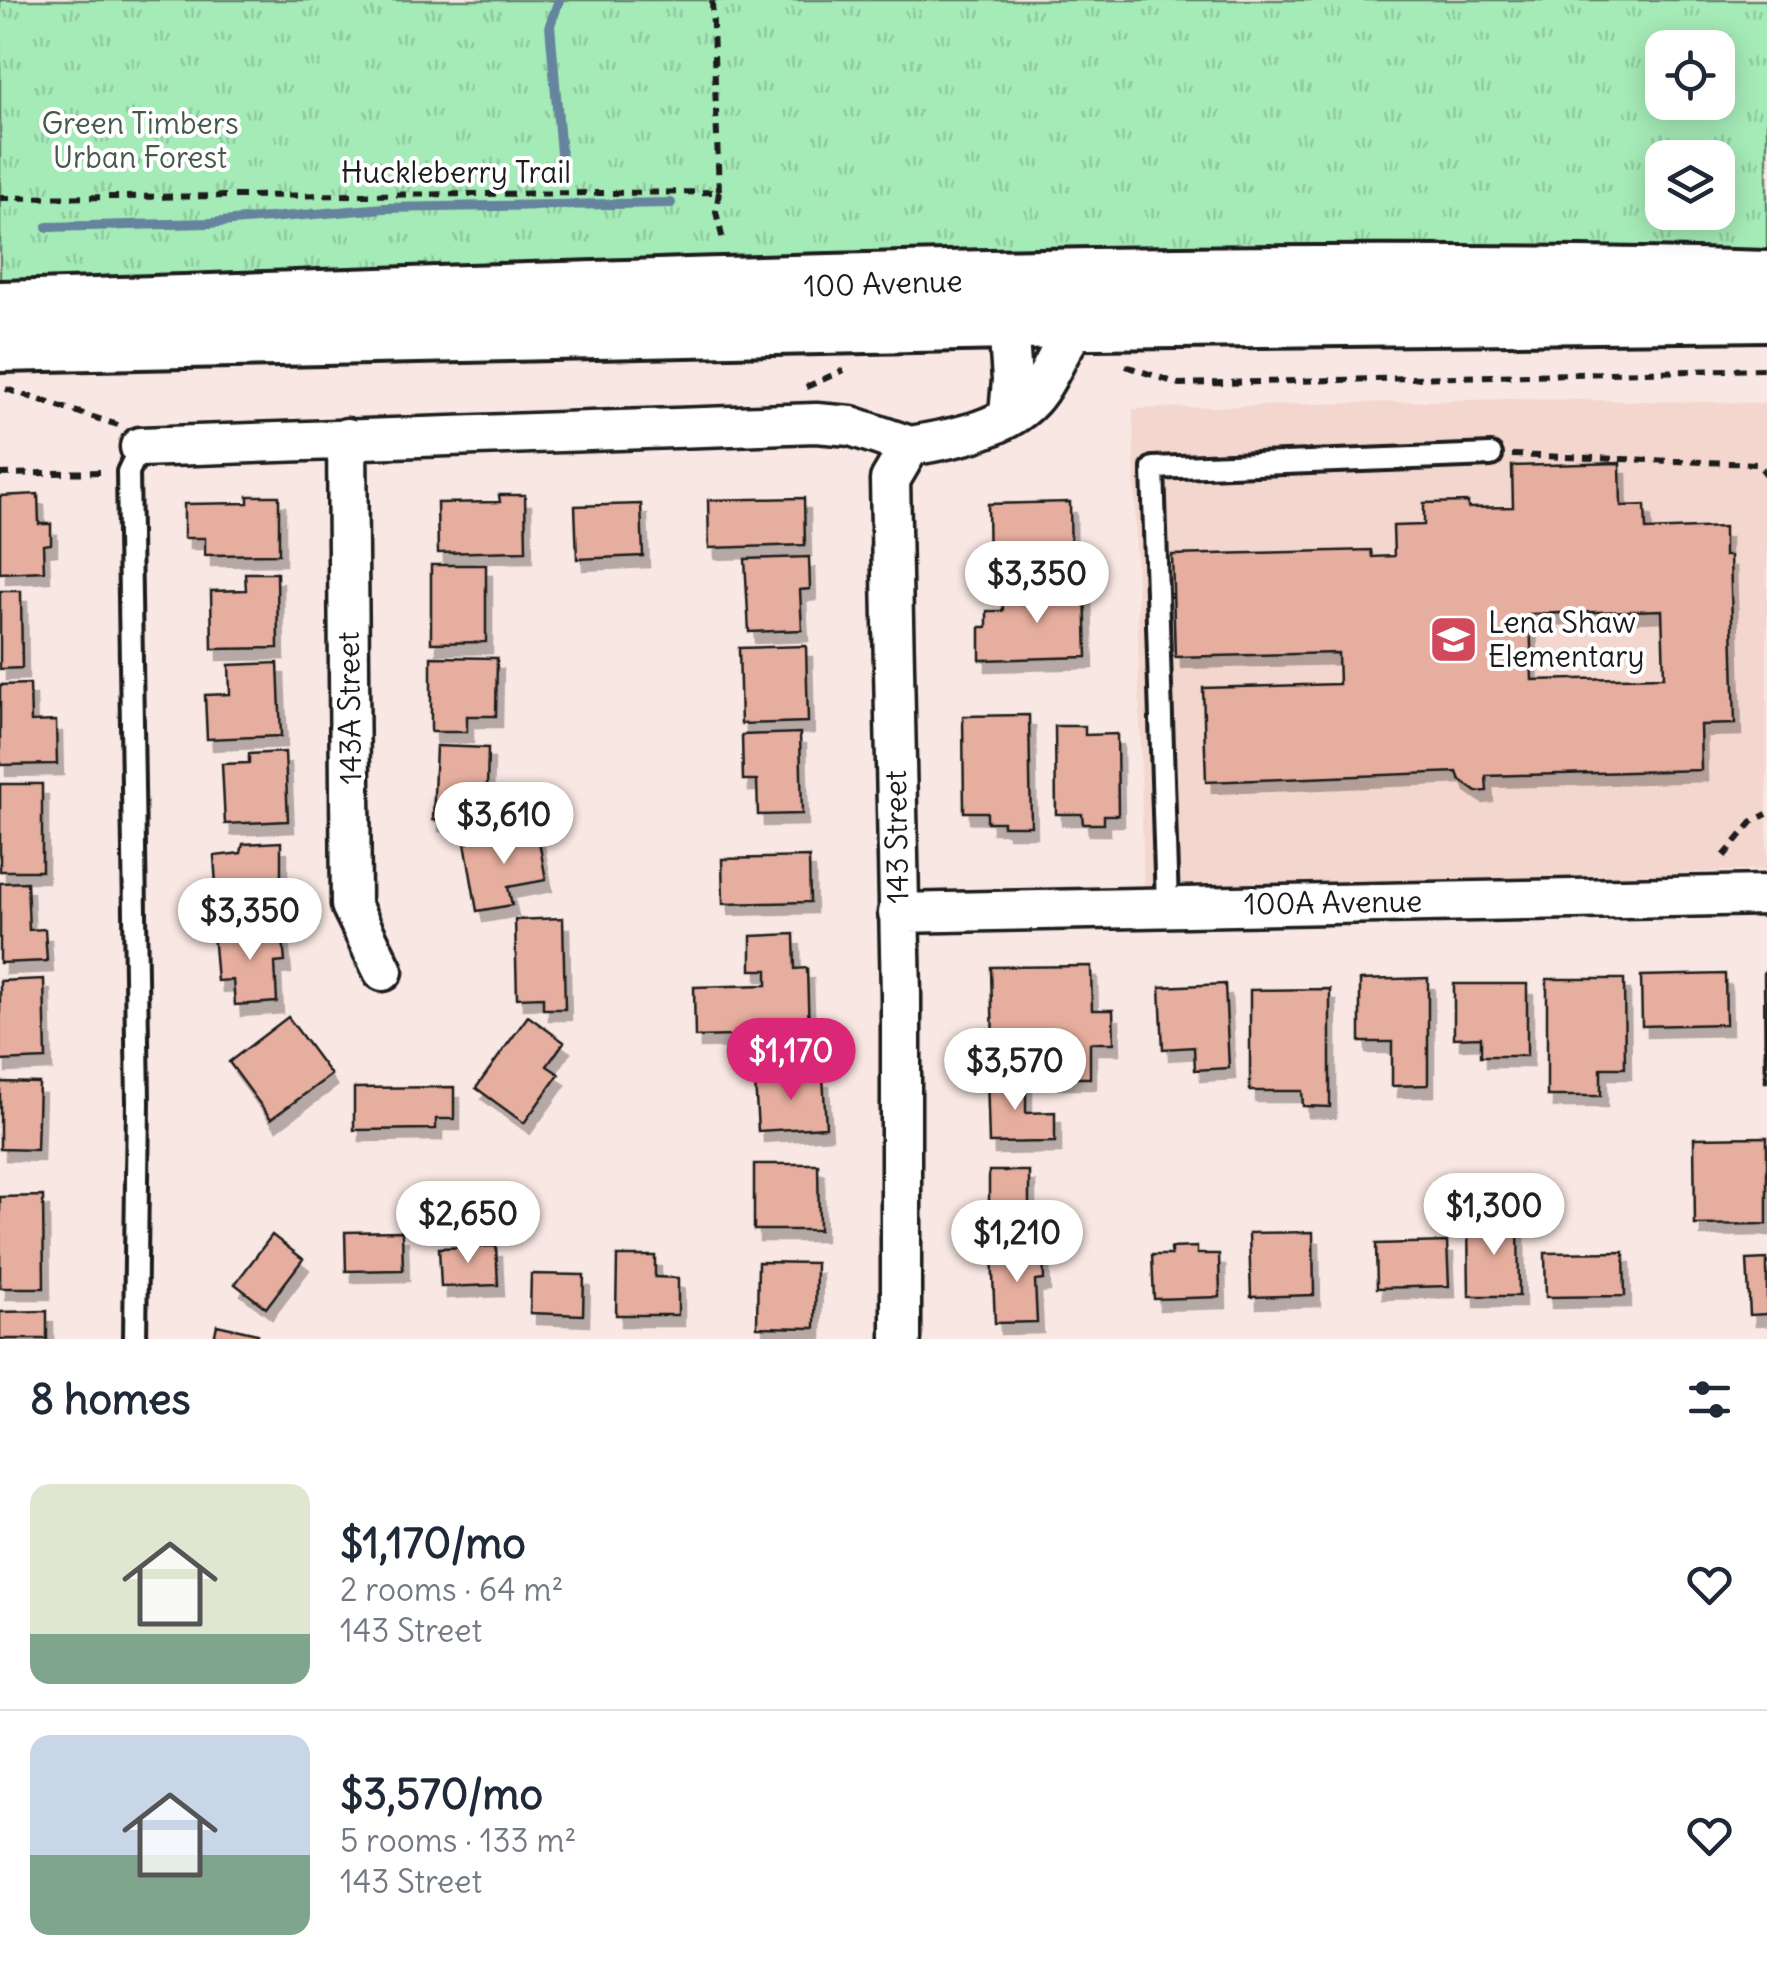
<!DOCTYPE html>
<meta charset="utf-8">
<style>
:root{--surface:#fff;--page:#f2f2f3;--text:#1f2937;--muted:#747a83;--line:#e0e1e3;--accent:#db2777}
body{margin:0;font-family:Delius,sans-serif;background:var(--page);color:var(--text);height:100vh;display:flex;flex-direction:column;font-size:38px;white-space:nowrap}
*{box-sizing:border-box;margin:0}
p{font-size:32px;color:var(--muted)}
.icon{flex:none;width:55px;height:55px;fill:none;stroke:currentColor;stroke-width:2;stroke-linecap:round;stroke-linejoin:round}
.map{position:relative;height:1339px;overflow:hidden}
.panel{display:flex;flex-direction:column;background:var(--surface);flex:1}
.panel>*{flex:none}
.fabs{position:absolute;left:1645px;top:30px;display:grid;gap:20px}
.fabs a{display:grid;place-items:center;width:90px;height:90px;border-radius:20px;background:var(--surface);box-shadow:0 5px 25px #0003;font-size:50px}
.price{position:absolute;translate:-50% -85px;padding:0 22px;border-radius:35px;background:#fff;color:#222;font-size:32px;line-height:65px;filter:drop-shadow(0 2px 5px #0008)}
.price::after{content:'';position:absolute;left:50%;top:60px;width:30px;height:22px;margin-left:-15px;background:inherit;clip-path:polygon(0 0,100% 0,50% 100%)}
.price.active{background:var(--accent);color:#fff}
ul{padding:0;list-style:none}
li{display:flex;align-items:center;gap:30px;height:250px;padding:0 30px}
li+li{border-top:2px solid var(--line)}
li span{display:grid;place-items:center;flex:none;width:280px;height:200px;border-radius:20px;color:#555}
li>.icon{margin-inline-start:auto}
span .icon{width:120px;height:120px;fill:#fffc;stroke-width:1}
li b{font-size:42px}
h2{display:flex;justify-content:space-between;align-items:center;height:120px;padding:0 30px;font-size:42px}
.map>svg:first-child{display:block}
</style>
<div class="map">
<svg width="1767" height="1339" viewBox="0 0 1767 1339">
<defs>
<pattern id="park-tufts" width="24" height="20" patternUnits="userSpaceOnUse" patternTransform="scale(2.5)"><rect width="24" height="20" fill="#a5ebb7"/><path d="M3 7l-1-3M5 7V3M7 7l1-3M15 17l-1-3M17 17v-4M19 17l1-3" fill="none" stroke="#8dc99d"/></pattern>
<filter id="shadow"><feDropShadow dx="6" dy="11" stdDeviation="0" flood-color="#0004"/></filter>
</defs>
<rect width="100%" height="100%" fill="#f8e7e2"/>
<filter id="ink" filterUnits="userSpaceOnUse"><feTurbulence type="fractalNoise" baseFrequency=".01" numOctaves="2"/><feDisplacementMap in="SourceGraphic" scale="20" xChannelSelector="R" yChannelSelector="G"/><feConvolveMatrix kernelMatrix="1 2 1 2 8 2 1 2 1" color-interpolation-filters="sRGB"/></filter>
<g filter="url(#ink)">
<path fill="#f3d6ce" d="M1509 399 1767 403V869L1144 900 1133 409Z"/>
<path fill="url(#park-tufts)" stroke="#60846a" stroke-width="2.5" fill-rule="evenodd" d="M0 0H1767V261L0 284ZM1662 48H1718V102H1662ZM1662 158H1718V212H1662Z"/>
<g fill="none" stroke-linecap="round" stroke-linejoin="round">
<path stroke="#66849e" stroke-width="10" d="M559 0 550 25 563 177
M47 227 210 223 384 208 671 203"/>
</g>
<path fill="#e6ae9e" stroke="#1c1c1c" stroke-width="2.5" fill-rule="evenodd" filter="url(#shadow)" d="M1620 463 1621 506 1645 505 1646 530 1724 527V556H1730L1735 724 1700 725 1701 770 1486 776 1487 791 1477 792 1460 780 1457 772 1206 782 1203 688 1339 684 1338 653 1175 657 1172 555 1371 550 1372 557 1394 556 1393 526 1424 525V503L1468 502V508L1513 507 1512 466ZM1662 610 1664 677 1532 680 1530 614Z
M38 494 39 524H51V544L43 545 44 571 0 573V496Z
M499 495H525L526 551 438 553 437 503 500 502Z
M248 496H279V554L205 555V538H184V504L248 503Z
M804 498 805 545 709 548 708 500Z
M1070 502 1071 572 989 573 988 504Z
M641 504 643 556 577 559 575 506Z
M809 557 810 589 800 590 802 630 749 632 745 559Z
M431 565H486V642L431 643Z
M245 573H277L278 648 212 649 211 591 246 590Z
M1085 588 1087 657 980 660V627H987V611H1003L1002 590Z
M0 591H21L22 668 0 669Z
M806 646 808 722 741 724 739 648Z
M431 657 497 658 496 716H467V732H431Z
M278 663 281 736 207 739 205 695 230 694 229 665Z
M30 684 31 722 56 721 57 764 0 765V685Z
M1029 715 1031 826H1003V822H987V812H964L963 716Z
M1055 726H1085V735L1117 734 1118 815H1104V824H1083L1082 814H1056Z
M800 733 802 814 758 815 757 780H743L742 735Z
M436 746 488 748 487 791 505 792 504 822 433 820Z
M285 752 288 821 225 824 222 764 249 763V754Z
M0 784H42V871H0Z
M537 830 546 880 508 887 512 905 477 911 465 843Z
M281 842V912L218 914 214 856 241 853 243 844Z
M809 857 810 902 723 904 722 859Z
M27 882 29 930 45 929 47 961 0 963V883Z
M563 918 565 1009H543V997L517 998 515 920Z
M282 928 285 962 275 963 277 1002 235 1005 233 980 217 981 213 933Z
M794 934 795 969 807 968 809 1034 695 1037 694 987 767 985V970H751V936Z
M1091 966 1092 1010H1113L1114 1043H1090V1078H1053V1043L993 1045 991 967Z
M1764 972H1767V1082H1765Z
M1725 974 1726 1024 1642 1026 1641 976Z
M1428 978V1085L1392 1086V1042H1360V980Z
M44 979 46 1059 0 1061V981Z
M1547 979H1624L1625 1068H1601V1096H1547Z
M1225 984 1229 1068 1195 1070 1194 1047 1163 1049 1160 987Z
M1454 984H1527V1056H1481V1037L1454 1038Z
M1330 989V1107L1303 1106 1302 1091H1250V990Z
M528 1016 564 1042 547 1066 559 1074 524 1123 476 1088Z
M288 1017 331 1075 271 1119 229 1062Z
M1026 1075V1113L1055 1112V1142L989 1143 987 1076Z
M823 1076 826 1127 758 1131 755 1080Z
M0 1082 39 1083 37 1150 0 1149Z
M454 1087V1119H436V1129L354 1130V1088Z
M1767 1137V1224L1695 1225 1694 1138Z
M754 1164H818L819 1230H754Z
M989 1171H1029V1217H989Z
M43 1196 44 1288H0V1197Z
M1468 1220H1518L1519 1296H1469Z
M402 1231 403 1270 346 1271 345 1232Z
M1313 1232 1314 1295 1251 1297 1249 1233Z
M272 1235 303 1259 266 1308 235 1284Z
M1447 1242 1449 1286 1377 1288 1376 1244Z
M496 1246 498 1285 441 1287 439 1248Z
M1197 1247V1254H1219L1220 1297 1154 1299 1152 1255H1171V1248Z
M1043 1250 1044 1280 1035 1281 1037 1322 995 1323 992 1252Z
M1624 1252 1625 1296 1546 1297 1545 1253Z
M617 1256H655V1277L678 1278V1315H616Z
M1767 1259V1314L1750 1315 1747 1260Z
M758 1262 816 1263 815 1328 757 1327Z
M531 1274 584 1275 583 1315 530 1313Z
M47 1311V1339H0V1312Z
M217 1325 257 1334 256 1339H214Z"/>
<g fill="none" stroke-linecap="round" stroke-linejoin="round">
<defs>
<path id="service" d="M1167 905 1153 468 1491 455
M135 1339 138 1102 128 472 140 447"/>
<path id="minor" d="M1009 415 1012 380 1008 323 1021 305
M347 438 351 905 383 971
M140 447 816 423 851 426 910 446
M898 913 1767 895
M901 1339V996L890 480 910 446C952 439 1013 429 1039 390 1055 367 1061 343 1081 322"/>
<path id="secondary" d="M0 308C587 289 1180 261 1767 278
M0 345 1008 323 1767 314"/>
</defs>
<use href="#service" stroke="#1c1c1c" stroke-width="28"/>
<use href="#minor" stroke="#1c1c1c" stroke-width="45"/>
<use href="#secondary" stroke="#1c1c1c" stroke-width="60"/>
<path stroke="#1c1c1c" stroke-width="6" stroke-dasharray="10 8" stroke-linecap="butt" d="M719 192 716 212 724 244
M0 198 719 192 712 0
M1126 366 1179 384 1767 369
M806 387 844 370
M6 389 118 425
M1512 455 1758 464 1767 475
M0 474 102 472
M1724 856 1753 821 1767 814"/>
<use href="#service" stroke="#fff" stroke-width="20"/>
<use href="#minor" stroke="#fff" stroke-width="38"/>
<use href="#secondary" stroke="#fff" stroke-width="52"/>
</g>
</g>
<defs>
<symbol id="school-square" viewBox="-11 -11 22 22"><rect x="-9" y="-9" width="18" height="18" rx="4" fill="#d1495b" stroke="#fff"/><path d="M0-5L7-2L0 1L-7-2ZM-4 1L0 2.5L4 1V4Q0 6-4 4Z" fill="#fff"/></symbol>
</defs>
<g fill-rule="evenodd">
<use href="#school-square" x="1426" y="612" width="55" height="55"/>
</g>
<g text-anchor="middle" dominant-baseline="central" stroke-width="8" stroke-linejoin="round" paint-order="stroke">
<g font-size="30" fill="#455a4a" stroke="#fff">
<text x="140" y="123">Green Timbers<tspan x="140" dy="34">Urban Forest</tspan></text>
</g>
<g font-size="30" fill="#1c1c1c" stroke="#fff">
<text x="456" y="172">Huckleberry Trail</text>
<text transform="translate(883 283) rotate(-2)">100 Avenue</text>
<text transform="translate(349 708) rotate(-91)">143A Street</text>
<text transform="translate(896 837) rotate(-91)">143 Street</text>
<text transform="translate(1333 902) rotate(-1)">100A Avenue</text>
</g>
<g font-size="30" fill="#1c1c1c" stroke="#fff" text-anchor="start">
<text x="1488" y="622">Lena Shaw<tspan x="1488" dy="34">Elementary</tspan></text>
</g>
</g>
</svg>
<div class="fabs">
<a><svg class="icon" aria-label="locate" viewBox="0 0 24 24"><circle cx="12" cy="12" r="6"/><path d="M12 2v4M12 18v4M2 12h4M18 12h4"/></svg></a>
<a><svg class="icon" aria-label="layers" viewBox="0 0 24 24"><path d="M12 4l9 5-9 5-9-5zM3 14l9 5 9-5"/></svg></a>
</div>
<b class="price" style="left:1037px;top:626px">$3,350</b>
<b class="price" style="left:504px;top:867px">$3,610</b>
<b class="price" style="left:250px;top:963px">$3,350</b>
<b class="price active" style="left:791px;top:1103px">$1,170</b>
<b class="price" style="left:1015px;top:1113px">$3,570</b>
<b class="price" style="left:1494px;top:1258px">$1,300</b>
<b class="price" style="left:468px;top:1266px">$2,650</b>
<b class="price" style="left:1017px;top:1285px">$1,210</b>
</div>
<section class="panel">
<h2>8 homes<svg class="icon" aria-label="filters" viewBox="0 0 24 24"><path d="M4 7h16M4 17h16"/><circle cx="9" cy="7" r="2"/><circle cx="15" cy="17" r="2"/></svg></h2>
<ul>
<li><span style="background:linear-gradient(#dfe7d0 75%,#7fa58c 0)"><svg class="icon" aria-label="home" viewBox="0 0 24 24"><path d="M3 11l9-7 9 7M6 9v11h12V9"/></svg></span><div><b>$1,170/mo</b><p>2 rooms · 64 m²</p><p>143 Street</p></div><svg class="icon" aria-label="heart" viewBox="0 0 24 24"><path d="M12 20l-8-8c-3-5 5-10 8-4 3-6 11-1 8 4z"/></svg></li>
<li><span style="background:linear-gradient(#c9d6e8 60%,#7fa58c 0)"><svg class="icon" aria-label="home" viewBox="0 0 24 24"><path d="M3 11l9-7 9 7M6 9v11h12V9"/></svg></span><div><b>$3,570/mo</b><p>5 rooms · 133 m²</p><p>143 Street</p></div><svg class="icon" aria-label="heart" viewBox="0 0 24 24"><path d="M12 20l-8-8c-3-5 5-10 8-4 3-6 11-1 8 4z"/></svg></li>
</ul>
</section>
